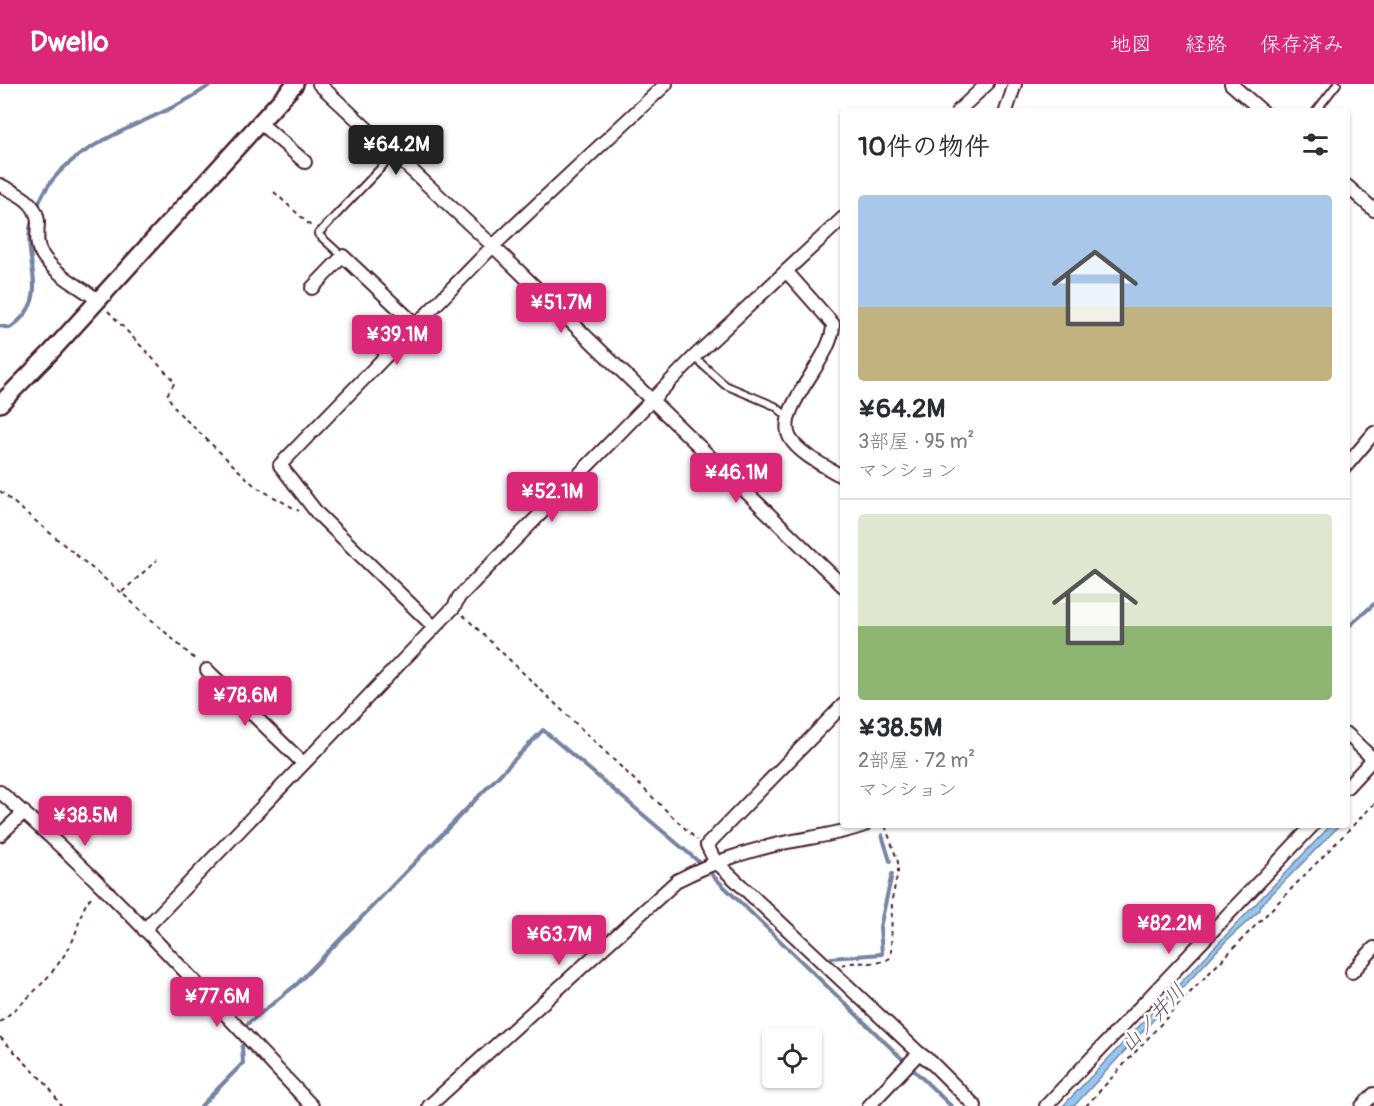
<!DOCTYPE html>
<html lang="ja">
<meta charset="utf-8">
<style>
:root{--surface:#fff;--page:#f2f2f3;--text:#2b2b33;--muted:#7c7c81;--line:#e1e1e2;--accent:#db2777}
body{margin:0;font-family:Pangolin,"Klee One",sans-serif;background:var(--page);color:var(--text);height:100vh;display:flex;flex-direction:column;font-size:22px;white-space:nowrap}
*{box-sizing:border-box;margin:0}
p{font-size:20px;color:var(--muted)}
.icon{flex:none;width:33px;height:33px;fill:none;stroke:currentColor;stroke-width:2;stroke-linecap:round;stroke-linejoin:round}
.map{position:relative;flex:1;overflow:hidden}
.details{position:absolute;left:840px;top:24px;width:510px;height:720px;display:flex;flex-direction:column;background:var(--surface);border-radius:6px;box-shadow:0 2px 4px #0004}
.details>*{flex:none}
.tools{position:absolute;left:762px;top:944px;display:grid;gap:12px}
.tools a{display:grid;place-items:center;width:60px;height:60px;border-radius:6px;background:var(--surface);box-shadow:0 2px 4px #0004;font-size:30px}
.price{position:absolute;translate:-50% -51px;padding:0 14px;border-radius:6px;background:var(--accent);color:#fff;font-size:20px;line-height:39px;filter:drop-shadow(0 2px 3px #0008)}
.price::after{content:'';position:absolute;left:50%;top:36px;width:18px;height:14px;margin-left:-9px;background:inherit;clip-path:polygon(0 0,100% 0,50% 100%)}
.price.on{background:#222;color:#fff}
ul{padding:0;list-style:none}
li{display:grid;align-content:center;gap:12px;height:318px;padding:0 18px}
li+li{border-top:2px solid var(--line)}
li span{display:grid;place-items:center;height:186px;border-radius:6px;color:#555}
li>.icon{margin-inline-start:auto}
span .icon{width:108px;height:108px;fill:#fffc;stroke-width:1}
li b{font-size:26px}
h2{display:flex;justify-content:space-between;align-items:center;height:72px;padding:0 18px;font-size:26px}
header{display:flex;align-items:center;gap:36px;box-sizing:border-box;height:84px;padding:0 30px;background:var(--accent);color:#fff}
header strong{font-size:28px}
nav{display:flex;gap:33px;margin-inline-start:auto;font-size:21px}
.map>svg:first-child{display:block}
</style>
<header>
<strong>Dwello</strong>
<nav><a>地図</a><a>経路</a><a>保存済み</a></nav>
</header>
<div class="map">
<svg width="1374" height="1022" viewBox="0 0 1374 1022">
<rect width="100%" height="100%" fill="#fff"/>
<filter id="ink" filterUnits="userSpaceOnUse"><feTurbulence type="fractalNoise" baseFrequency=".0167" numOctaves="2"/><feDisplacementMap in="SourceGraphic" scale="12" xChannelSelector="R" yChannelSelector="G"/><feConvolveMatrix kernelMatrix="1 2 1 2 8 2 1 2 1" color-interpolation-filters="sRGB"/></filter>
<g filter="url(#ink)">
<path fill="#94c7f1" stroke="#7684a2" stroke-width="1.5" d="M1331 741H1340L1261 821 1260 826 1225 858 1074 1022H1063Z"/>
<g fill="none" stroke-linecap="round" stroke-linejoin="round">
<path stroke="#7684a2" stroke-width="4" d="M37 124C61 54 159 41 211 0
M0 242 10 244C57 210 18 178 33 133
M1347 544 1374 520
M882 751 890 777
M712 791 951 1022
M831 874 882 870 880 843 892 790
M246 941 297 900 543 646 699 778
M201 1022 243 979 242 962"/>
<defs>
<path id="service" d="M1316 27 1337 0
M342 172 318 150 394 70
M694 273 725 301 775 322 788 333"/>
<path id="minor" d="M319 0 493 162 843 502
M1231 0 1262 27
M958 27 987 0
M1006 27 1015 0
M259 38 305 78
M0 101C16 109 36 117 38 137 38 148 35 159 41 169 54 190 79 202 98 216
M1347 102 1374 126
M786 187 833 240C834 275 774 324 790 354 800 371 827 383 843 393
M312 204 343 172 416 241
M1347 381 1374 349
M434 543 317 429 280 381 493 162 666 0
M207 586 303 679
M843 621 707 761 715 777 919 969 931 978 975 1022
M1347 650 1374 676
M1347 703 1373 675
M0 708C112 804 210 915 312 1022
M0 751 24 728
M144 846 454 523 459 513 694 273 843 134
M1352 888 1374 864
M429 1022 678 796C713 778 744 768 783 759 811 753 837 751 864 741
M869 1022 919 969
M1046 1022 1313 741
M1362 1022 1374 1010"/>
<path id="tertiary" d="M0 320 51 268 295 0"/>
</defs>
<use href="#service" stroke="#4a1f2b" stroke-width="10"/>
<use href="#minor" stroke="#4a1f2b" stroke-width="16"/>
<use href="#tertiary" stroke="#4a1f2b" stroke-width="20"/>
<path stroke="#4a1f2b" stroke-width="2" stroke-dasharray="4.5 4.5" stroke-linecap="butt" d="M274 108 312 143
M108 227 175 298 167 311 177 327 256 403 299 427
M0 407 124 511 197 577
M122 508 157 476
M463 531 697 756
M842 881C857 875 879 884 891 873L892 815 898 788V778L885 741
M0 938C28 915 53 892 71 860 80 843 79 824 94 810
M0 953 49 1003 61 1022
M1086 1022 1180 919 1374 720"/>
<use href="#service" stroke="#fff" stroke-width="6"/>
<use href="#minor" stroke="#fff" stroke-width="12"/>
<use href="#tertiary" stroke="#fff" stroke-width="15"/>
</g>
</g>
<g text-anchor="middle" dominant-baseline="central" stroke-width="5" stroke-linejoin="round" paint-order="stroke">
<g font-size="21" font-style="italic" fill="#605166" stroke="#fff">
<text transform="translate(1153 934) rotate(-47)">山ノ井川</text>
</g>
</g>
</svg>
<div class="tools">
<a><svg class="icon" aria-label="locate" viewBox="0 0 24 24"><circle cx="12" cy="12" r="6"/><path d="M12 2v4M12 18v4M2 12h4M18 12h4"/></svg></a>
</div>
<b class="price on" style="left:396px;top:92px">¥64.2M</b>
<b class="price" style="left:561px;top:250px">¥51.7M</b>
<b class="price" style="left:397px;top:282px">¥39.1M</b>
<b class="price" style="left:736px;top:420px">¥46.1M</b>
<b class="price" style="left:552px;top:439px">¥52.1M</b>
<b class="price" style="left:245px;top:643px">¥78.6M</b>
<b class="price" style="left:85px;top:763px">¥38.5M</b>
<b class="price" style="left:1169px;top:871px">¥82.2M</b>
<b class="price" style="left:559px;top:882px">¥63.7M</b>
<b class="price" style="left:217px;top:944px">¥77.6M</b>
<section class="details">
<h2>10件の物件<svg class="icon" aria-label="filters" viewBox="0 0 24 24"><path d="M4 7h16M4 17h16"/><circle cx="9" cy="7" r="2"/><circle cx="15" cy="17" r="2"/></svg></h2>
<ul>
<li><span style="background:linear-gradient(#a9c7e8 60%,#c2b280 0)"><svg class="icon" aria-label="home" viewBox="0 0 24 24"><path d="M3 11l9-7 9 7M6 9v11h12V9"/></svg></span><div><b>¥64.2M</b><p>3部屋 · 95 m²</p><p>マンション</p></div></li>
<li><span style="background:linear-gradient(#dfe7d0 60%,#8fb573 0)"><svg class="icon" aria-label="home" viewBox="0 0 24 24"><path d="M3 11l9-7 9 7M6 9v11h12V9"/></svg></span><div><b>¥38.5M</b><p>2部屋 · 72 m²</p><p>マンション</p></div></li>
</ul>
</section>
</div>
